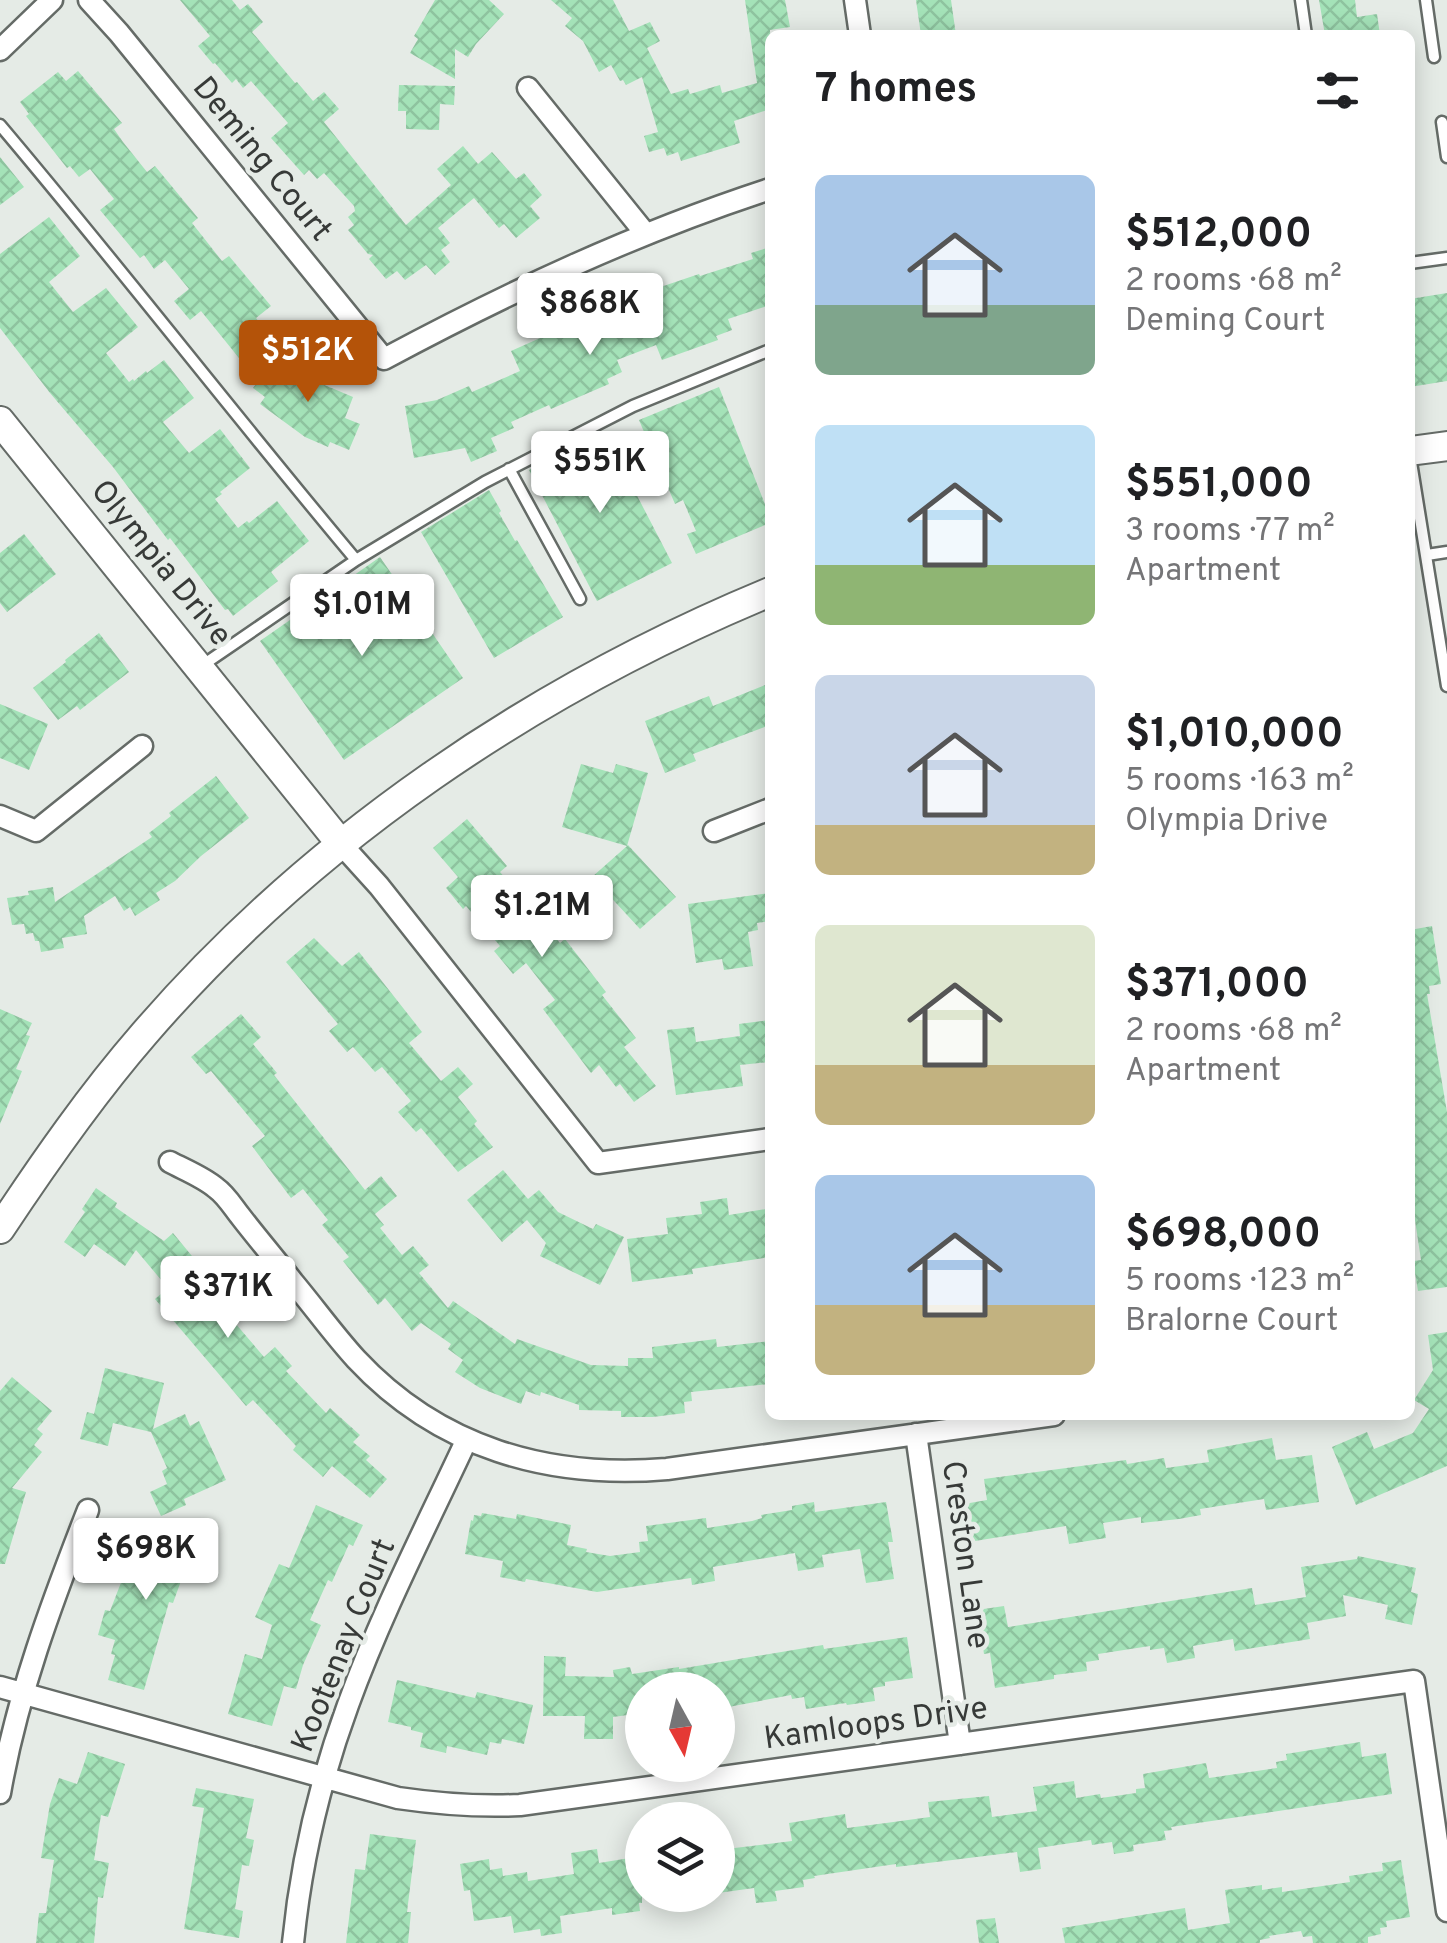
<!DOCTYPE html>
<meta charset="utf-8">
<style>
:root{--surface:#fff;--page:#f2f2f2;--text:#202124;--muted:#757577;--accent:#b45309}
body{margin:0;font-family:Overpass,sans-serif;background:var(--page);color:var(--text);height:100vh;display:flex;flex-direction:column;font-size:38px;white-space:nowrap}
*{box-sizing:border-box;margin:0}
p{font-size:32px;color:var(--muted)}
.icon{flex:none;width:55px;height:55px;fill:none;stroke:currentColor;stroke-width:2;stroke-linecap:round;stroke-linejoin:round}
.map{position:relative;flex:1;overflow:hidden}
.side{position:absolute;left:765px;top:30px;width:650px;height:1390px;display:flex;flex-direction:column;background:var(--surface);border-radius:15px;box-shadow:0 5px 25px #0003}
.side>*{flex:none}
.needle{width:65px;rotate:172deg}
.buttons{position:absolute;left:625px;top:1672px;display:grid;gap:20px}
.buttons a{display:grid;place-items:center;width:110px;height:110px;border-radius:50%;background:var(--surface);box-shadow:0 5px 25px #0003;font-size:50px}
.price{position:absolute;translate:-50% -85px;padding:0 22px;border-radius:10px;background:#fff;color:#222;font-size:32px;line-height:65px;filter:drop-shadow(0 2px 5px #0008)}
.price::after{content:'';position:absolute;left:50%;top:60px;width:30px;height:22px;margin-left:-15px;background:inherit;clip-path:polygon(0 0,100% 0,50% 100%)}
.price.current{background:var(--accent);color:#fff}
ul{padding:0;list-style:none}
li{display:flex;align-items:center;gap:30px;height:250px;padding:0 50px}
li span{display:grid;place-items:center;flex:none;width:280px;height:200px;border-radius:15px;color:#555}
li>.icon{margin-inline-start:auto}
span .icon{width:120px;height:120px;fill:#fffc;stroke-width:1}
li b{font-size:42px}
h2{display:flex;justify-content:space-between;align-items:center;height:120px;padding:0 50px;font-size:42px}
.map>svg:first-child{display:block}
</style>
<div class="map">
<svg width="1447" height="1943" viewBox="0 0 1447 1943">
<defs>
<pattern id="building-cross-hatch" width="8" height="8" patternUnits="userSpaceOnUse" patternTransform="scale(2.5)"><rect width="8" height="8" fill="#a4e2b8"/><path d="M0 0l8 8M0 8l8-8" fill="none" stroke="#8ec39f"/></pattern>
</defs>
<rect width="100%" height="100%" fill="#e5ebe6"/>
<path fill="url(#building-cross-hatch)" d="M180 0H232L240 10 248 4 263 22 252 32 295 83 297 82 313 101 324 92 339 109 324 122 406 225 451 185 437 169 463 146 478 164 492 152 516 179 524 173 542 195 530 206 540 218 516 238 504 224 499 228 474 198 438 228 450 243 441 250 450 262 435 275 426 265 405 280 397 271 386 279 369 259 373 255 368 254 348 230 354 225 348 217 355 211 354 206 324 173 317 179 309 170 304 175 271 138 288 123 251 81 243 88 236 79 232 83 215 63 213 64 198 46 210 36Z
M435 0H489L504 14 476 44 468 57 455 49V79L410 53 418 39 414 36Z
M551 0H613L629 31 650 22 660 41 647 48 671 94 688 89 690 94 720 85 722 93 757 83 745 0H785L790 27 770 30V109L734 121 740 143 681 161 678 152 667 156 664 148 649 152 644 136 658 132 642 77 626 85 623 80 620 81 611 65 599 72 583 41 565 26 572 18Z
M916 0H951L956 35H921Z
M1319 0H1355L1357 17 1377 14 1380 35H1325Z
M78 71 122 123 114 129 123 142 147 172 155 166 198 218 192 223 222 261 229 256 271 306 256 318 268 335 239 358 201 311 190 320 174 301 189 289 165 260 154 269 144 255 140 258 100 210 114 199 90 169 79 177 70 166 67 168 26 116 29 114 20 102 58 72 66 81Z
M399 85 455 86 454 105 440 104 439 130 406 129V111H398Z
M0 157 24 187 0 205Z
M49 217 80 256 49 282 73 312 106 288 138 327 106 353 129 382 133 379 134 381 146 371 147 373 164 360 194 398 163 422 189 453 220 429 250 468 220 492 222 494 215 499 238 528 247 521 249 523 277 501 309 541 271 572 278 581 233 616 228 609 225 610 170 538 168 540 113 467 50 393 0 328V254Z
M770 247V305L728 319 732 330 716 336 718 340 662 360 656 345 617 360 622 372 607 379 609 384 551 409 549 405 511 422 514 428 491 438 497 451 471 462 465 448 414 458 405 406 437 400 469 386 472 392 520 371 511 351 585 318 591 331 623 318 643 310 637 295 699 274 700 276 753 259 751 253Z
M1447 293V381L1410 387V299Z
M295 359 318 377 315 381 353 397 345 418 360 424 349 450 330 442 328 447 305 437 260 404 265 397 253 388 270 366 283 376Z
M719 387 770 517V523L696 554 687 534 696 531 683 500 675 504 660 469 669 465 657 435 647 439 639 420Z
M604 432 672 563 597 601 529 470Z
M489 490 501 511 499 513 515 541 517 540 563 617 494 658 421 532Z
M24 534 56 574 7 612 0 603V553Z
M380 557 463 678 344 760 260 641Z
M99 633 129 672 80 710 77 706 58 720 33 688 66 662 65 660Z
M770 683V725L693 754 696 761 665 773 645 721 709 696 713 706Z
M0 704 48 724 29 770 0 758Z
M581 764 613 773 616 764 648 773 627 846 628 845 676 897 640 929 592 877 627 846 562 827Z
M216 776 249 818 201 856 175 881 156 893 160 900 135 916 130 907 124 911 115 896 84 916 87 934 62 938 64 948 41 952 39 941H35L33 933 26 934 24 924 12 925 7 898 29 895 28 891 53 887 55 902 152 837 149 833 171 816 169 813Z
M467 819 507 866 500 872 560 943 565 939 606 992 602 995 636 1038 624 1047 656 1086 634 1102 620 1084 616 1087 599 1065 591 1073 543 1009 555 1000 526 963 513 974 494 951 500 946 466 906 463 909 446 888 458 877 433 848Z
M770 893V921L757 923 758 930 748 932 753 966 724 970 722 959 696 963 688 904Z
M1432 926 1441 984 1429 986 1430 994H1427L1447 1112V1287L1418 1291 1413 1261 1421 1260 1413 1207 1410 1208V930Z
M314 938 342 966 359 952 422 1032 409 1043 441 1081 458 1067 473 1084 458 1097 477 1121 474 1124 493 1147 458 1172 421 1128 416 1132 398 1112 411 1101 382 1067 375 1072 353 1047 347 1052 329 1031 338 1024 286 962Z
M0 1009 32 1023 26 1035 30 1036 16 1069 22 1071 0 1124Z
M241 1014 261 1037 253 1044 277 1073 274 1075 365 1190 381 1176 397 1196 375 1214 384 1225 380 1228 402 1255 413 1246 429 1265 419 1273 448 1308 453 1301 515 1344 517 1339 591 1365 628 1366V1358H653L652 1347 716 1339 717 1347 770 1341V1384L691 1392 692 1401 684 1402 685 1413 653 1417H621V1411L579 1410V1405L541 1392 540 1396 526 1391 521 1404 480 1388 455 1372 463 1360 448 1349 451 1344 421 1323 412 1331 385 1298 378 1305 343 1261 349 1257 322 1225 328 1220 303 1189 291 1198 252 1146 265 1136 211 1071 206 1074 191 1057Z
M770 1020V1062L740 1065 743 1086 676 1095 667 1030 694 1027 696 1042 740 1036 739 1024Z
M503 1170 528 1199 539 1190 558 1212 593 1229 596 1224 624 1237 600 1285 540 1256 546 1243 527 1220 502 1242 467 1200Z
M96 1188 117 1203 115 1207 164 1241 173 1233 201 1267 207 1263 248 1312 235 1323 264 1357 275 1347 292 1366 286 1371 326 1413 330 1408 360 1435 353 1442 370 1456 366 1460 387 1479 370 1498 332 1466 323 1477 293 1450 296 1446 253 1400 246 1406 155 1299 168 1288 136 1250 125 1266 94 1244 85 1257 64 1242 85 1212 82 1209Z
M727 1198 729 1215 766 1209 770 1235V1257L692 1269 693 1274 632 1282 627 1239 668 1234 666 1218 702 1214 700 1202Z
M1447 1332V1466L1356 1505 1332 1447 1367 1432 1374 1449 1413 1433 1429 1409 1414 1400 1433 1370 1428 1335Z
M105 1368 164 1383 153 1429 185 1414 190 1426 199 1421 226 1480 184 1499 186 1505 161 1516 150 1492 167 1484 162 1471 167 1468 151 1432 113 1423 108 1446 80 1439 87 1412 94 1414Z
M12 1377 52 1411 37 1429 43 1434 34 1445 42 1452 12 1488 26 1492 5 1564H0V1391Z
M1272 1438 1276 1460 1312 1455 1319 1502 1266 1510 1264 1499 1200 1509 1201 1515 1179 1519 1141 1523V1517L1103 1523 1106 1538 1069 1544 1066 1526 969 1542 964 1504 987 1500 984 1479 1126 1460 1127 1464 1164 1458 1166 1468 1209 1462 1207 1450Z
M814 1502 815 1512 886 1502 893 1542H888L894 1579 866 1583 860 1549 822 1555 824 1567 798 1571 795 1553 713 1567 715 1581 692 1585 691 1578 597 1592 526 1579 525 1582 500 1577 503 1561 465 1554 471 1520 473 1521 474 1515 481 1516 482 1513 516 1519 517 1514 571 1525 567 1545 587 1549 586 1552 610 1556 640 1552 639 1542 648 1541 646 1526 706 1518 707 1528 752 1521 762 1518 761 1515 792 1510V1506Z
M316 1505 363 1525 353 1546 349 1544 332 1582 328 1580 310 1620 321 1625 303 1665 296 1689 284 1686 272 1726 228 1714 245 1654 262 1659 272 1625 255 1617 279 1564 289 1568Z
M166 1526 204 1540 193 1570 186 1567 173 1603 169 1602 144 1690 108 1680 115 1655 111 1654 115 1640 98 1635 105 1610 110 1611 129 1562 132 1564 145 1529 172 1539Z
M1358 1556 1416 1568 1411 1592 1418 1594 1412 1625 1385 1619 1388 1605 1343 1595 1346 1616 1307 1623 1310 1639 1235 1651 1233 1639 1193 1646 1195 1658 1167 1663 1164 1648 1150 1650V1646L1098 1654 1099 1660 1086 1662 1087 1671 1054 1675V1679L995 1688 990 1653 984 1654 977 1610 1004 1606 1008 1627 1252 1588 1255 1605 1306 1597 1301 1567 1357 1559Z
M907 1637 913 1678 885 1682V1686L873 1688 875 1701 847 1705 846 1703 806 1709 804 1697 792 1699 791 1695 718 1709V1690H642V1713L613 1717V1739H584L585 1716H543L544 1656 566 1657 565 1676 614 1677 613 1670 630 1667 632 1674 679 1667V1669L823 1645 824 1649Z
M397 1680 475 1698 477 1692 533 1705 524 1744 502 1739 501 1744 490 1742 487 1755 447 1746 446 1753 420 1747 423 1733 411 1730V1727L388 1722Z
M1360 1742 1362 1757 1386 1753 1392 1794 1171 1827 1172 1830 1164 1831 1166 1840 1133 1845 1134 1851 1114 1854 1112 1842 1092 1845 1091 1840 1038 1848 1041 1869 1020 1872 1017 1852 896 1867V1864L814 1876 815 1878 803 1880 804 1887 775 1891 777 1901 756 1903 754 1888 718 1893V1850L792 1841 789 1823 845 1814 847 1828 886 1823 930 1817 928 1802 989 1796 992 1817 1037 1811 1033 1787 1074 1781 1076 1798 1100 1794 1101 1798 1136 1793V1789L1145 1788 1143 1774 1206 1763 1209 1778 1277 1768 1276 1762 1287 1760 1286 1754Z
M88 1752 125 1764 108 1817 101 1815 94 1860 109 1863 103 1898 98 1897 94 1943H36L39 1913H46L54 1860 41 1858 50 1804 59 1778 77 1784Z
M196 1788 254 1799 246 1838 254 1840 249 1866 242 1865 235 1909 243 1911 239 1938 184 1929 204 1808 192 1806Z
M370 1834 416 1840 407 1912H411L408 1943H346L355 1869 365 1870Z
M597 1849 599 1863 642 1856V1903H639L640 1911 612 1915V1908L560 1916 562 1933 541 1936 540 1929 514 1933 511 1916 474 1921 470 1890 464 1891 460 1864 489 1859 490 1870 502 1868 503 1876 527 1872 528 1881 574 1874 571 1853Z
M1401 1860 1410 1917 1386 1921 1387 1927 1380 1928 1381 1934 1368 1937V1943H1313L1312 1936 1303 1937 1301 1931 1269 1936 1270 1938 1260 1940V1943H1065L1062 1928 1185 1908 1188 1930 1230 1923 1225 1890 1262 1885V1890L1282 1887V1892L1350 1882 1349 1876 1383 1871 1382 1863Z
M995 1918 999 1943H979L976 1920Z"/>
<g fill="none" stroke-linecap="round" stroke-linejoin="round">
<defs>
<path id="lane" d="M1301 0 1306 35
M1426 0 1434 57
M1442 122 1447 157
M0 125C121 268 235 416 356 560
M1410 263 1447 258
M1410 456 1447 686
M509 469 580 599
M1427 555 1447 552
M200 667 356 560 485 482 633 406 770 350"/>
<path id="street" d="M89 0 119 33 384 359C509 292 635 233 770 189
M855 0 860 35
M0 50 52 0
M528 88 645 233
M0 816 36 831 142 746
M714 831 770 809
M341 844 379 886 598 1163 770 1139
M170 1162C185 1170 203 1177 216 1188 226 1195 233 1207 241 1217 258 1239 276 1260 293 1282 314 1307 334 1335 356 1359 439 1448 548 1479 667 1469L1054 1415
M916 1434 960 1744
M0 1687 398 1798C439 1804 478 1807 520 1805L1414 1681 1447 1911
M0 1793C17 1695 52 1602 88 1510
M293 1943C301 1862 320 1781 348 1705 381 1614 426 1527 467 1439"/>
<path id="secondary" d="M0 421 341 844
M1410 451 1447 446
M0 1229C45 1161 91 1095 144 1034 313 838 533 690 770 592"/>
</defs>
<use href="#lane" stroke="#656b67" stroke-width="15"/>
<use href="#street" stroke="#656b67" stroke-width="25"/>
<use href="#secondary" stroke="#656b67" stroke-width="32"/>
<use href="#lane" stroke="#fff" stroke-width="10"/>
<use href="#street" stroke="#fff" stroke-width="20"/>
<use href="#secondary" stroke="#fff" stroke-width="28"/>
</g>
<g text-anchor="middle" dominant-baseline="central" stroke-width="9" stroke-linejoin="round" paint-order="stroke">
<g font-size="32" fill="#373a38" stroke="#e5ebe6">
<text transform="translate(261 160) rotate(51)">Deming Court</text>
<text transform="translate(160 564) rotate(51)">Olympia Drive</text>
<text transform="translate(964 1555) rotate(82)">Creston Lane</text>
<text transform="translate(345 1646) rotate(-68)">Kootenay Court</text>
<text transform="translate(876 1725) rotate(-8)">Kamloops Drive</text>
</g>
</g>
</svg>
<div class="buttons">
<a><svg class="needle" viewBox="-14 -14 28 28"><path d="M0-13l5 13h-10z" fill="#e53935"/><path d="M0 13l5-13h-10z" fill="#757577"/></svg></a>
<a><svg class="icon" aria-label="layers" viewBox="0 0 24 24"><path d="M12 4l9 5-9 5-9-5zM3 14l9 5 9-5"/></svg></a>
</div>
<b class="price" style="left:590px;top:358px">$868K</b>
<b class="price current" style="left:308px;top:405px">$512K</b>
<b class="price" style="left:600px;top:516px">$551K</b>
<b class="price" style="left:362px;top:659px">$1.01M</b>
<b class="price" style="left:542px;top:960px">$1.21M</b>
<b class="price" style="left:228px;top:1341px">$371K</b>
<b class="price" style="left:146px;top:1603px">$698K</b>
<section class="side">
<h2>7 homes<svg class="icon" aria-label="filters" viewBox="0 0 24 24"><path d="M4 7h16M4 17h16"/><circle cx="9" cy="7" r="2"/><circle cx="15" cy="17" r="2"/></svg></h2>
<ul>
<li><span style="background:linear-gradient(#a9c7e8 65%,#7fa58c 0)"><svg class="icon" aria-label="home" viewBox="0 0 24 24"><path d="M3 11l9-7 9 7M6 9v11h12V9"/></svg></span><div><b>$512,000</b><p>2 rooms · 68 m²</p><p>Deming Court</p></div></li>
<li><span style="background:linear-gradient(#bfe0f5 70%,#8fb573 0)"><svg class="icon" aria-label="home" viewBox="0 0 24 24"><path d="M3 11l9-7 9 7M6 9v11h12V9"/></svg></span><div><b>$551,000</b><p>3 rooms · 77 m²</p><p>Apartment</p></div></li>
<li><span style="background:linear-gradient(#c9d6e8 75%,#c2b280 0)"><svg class="icon" aria-label="home" viewBox="0 0 24 24"><path d="M3 11l9-7 9 7M6 9v11h12V9"/></svg></span><div><b>$1,010,000</b><p>5 rooms · 163 m²</p><p>Olympia Drive</p></div></li>
<li><span style="background:linear-gradient(#dfe7d0 70%,#c2b280 0)"><svg class="icon" aria-label="home" viewBox="0 0 24 24"><path d="M3 11l9-7 9 7M6 9v11h12V9"/></svg></span><div><b>$371,000</b><p>2 rooms · 68 m²</p><p>Apartment</p></div></li>
<li><span style="background:linear-gradient(#a9c7e8 65%,#c2b280 0)"><svg class="icon" aria-label="home" viewBox="0 0 24 24"><path d="M3 11l9-7 9 7M6 9v11h12V9"/></svg></span><div><b>$698,000</b><p>5 rooms · 123 m²</p><p>Bralorne Court</p></div></li>
</ul>
</section>
</div>
